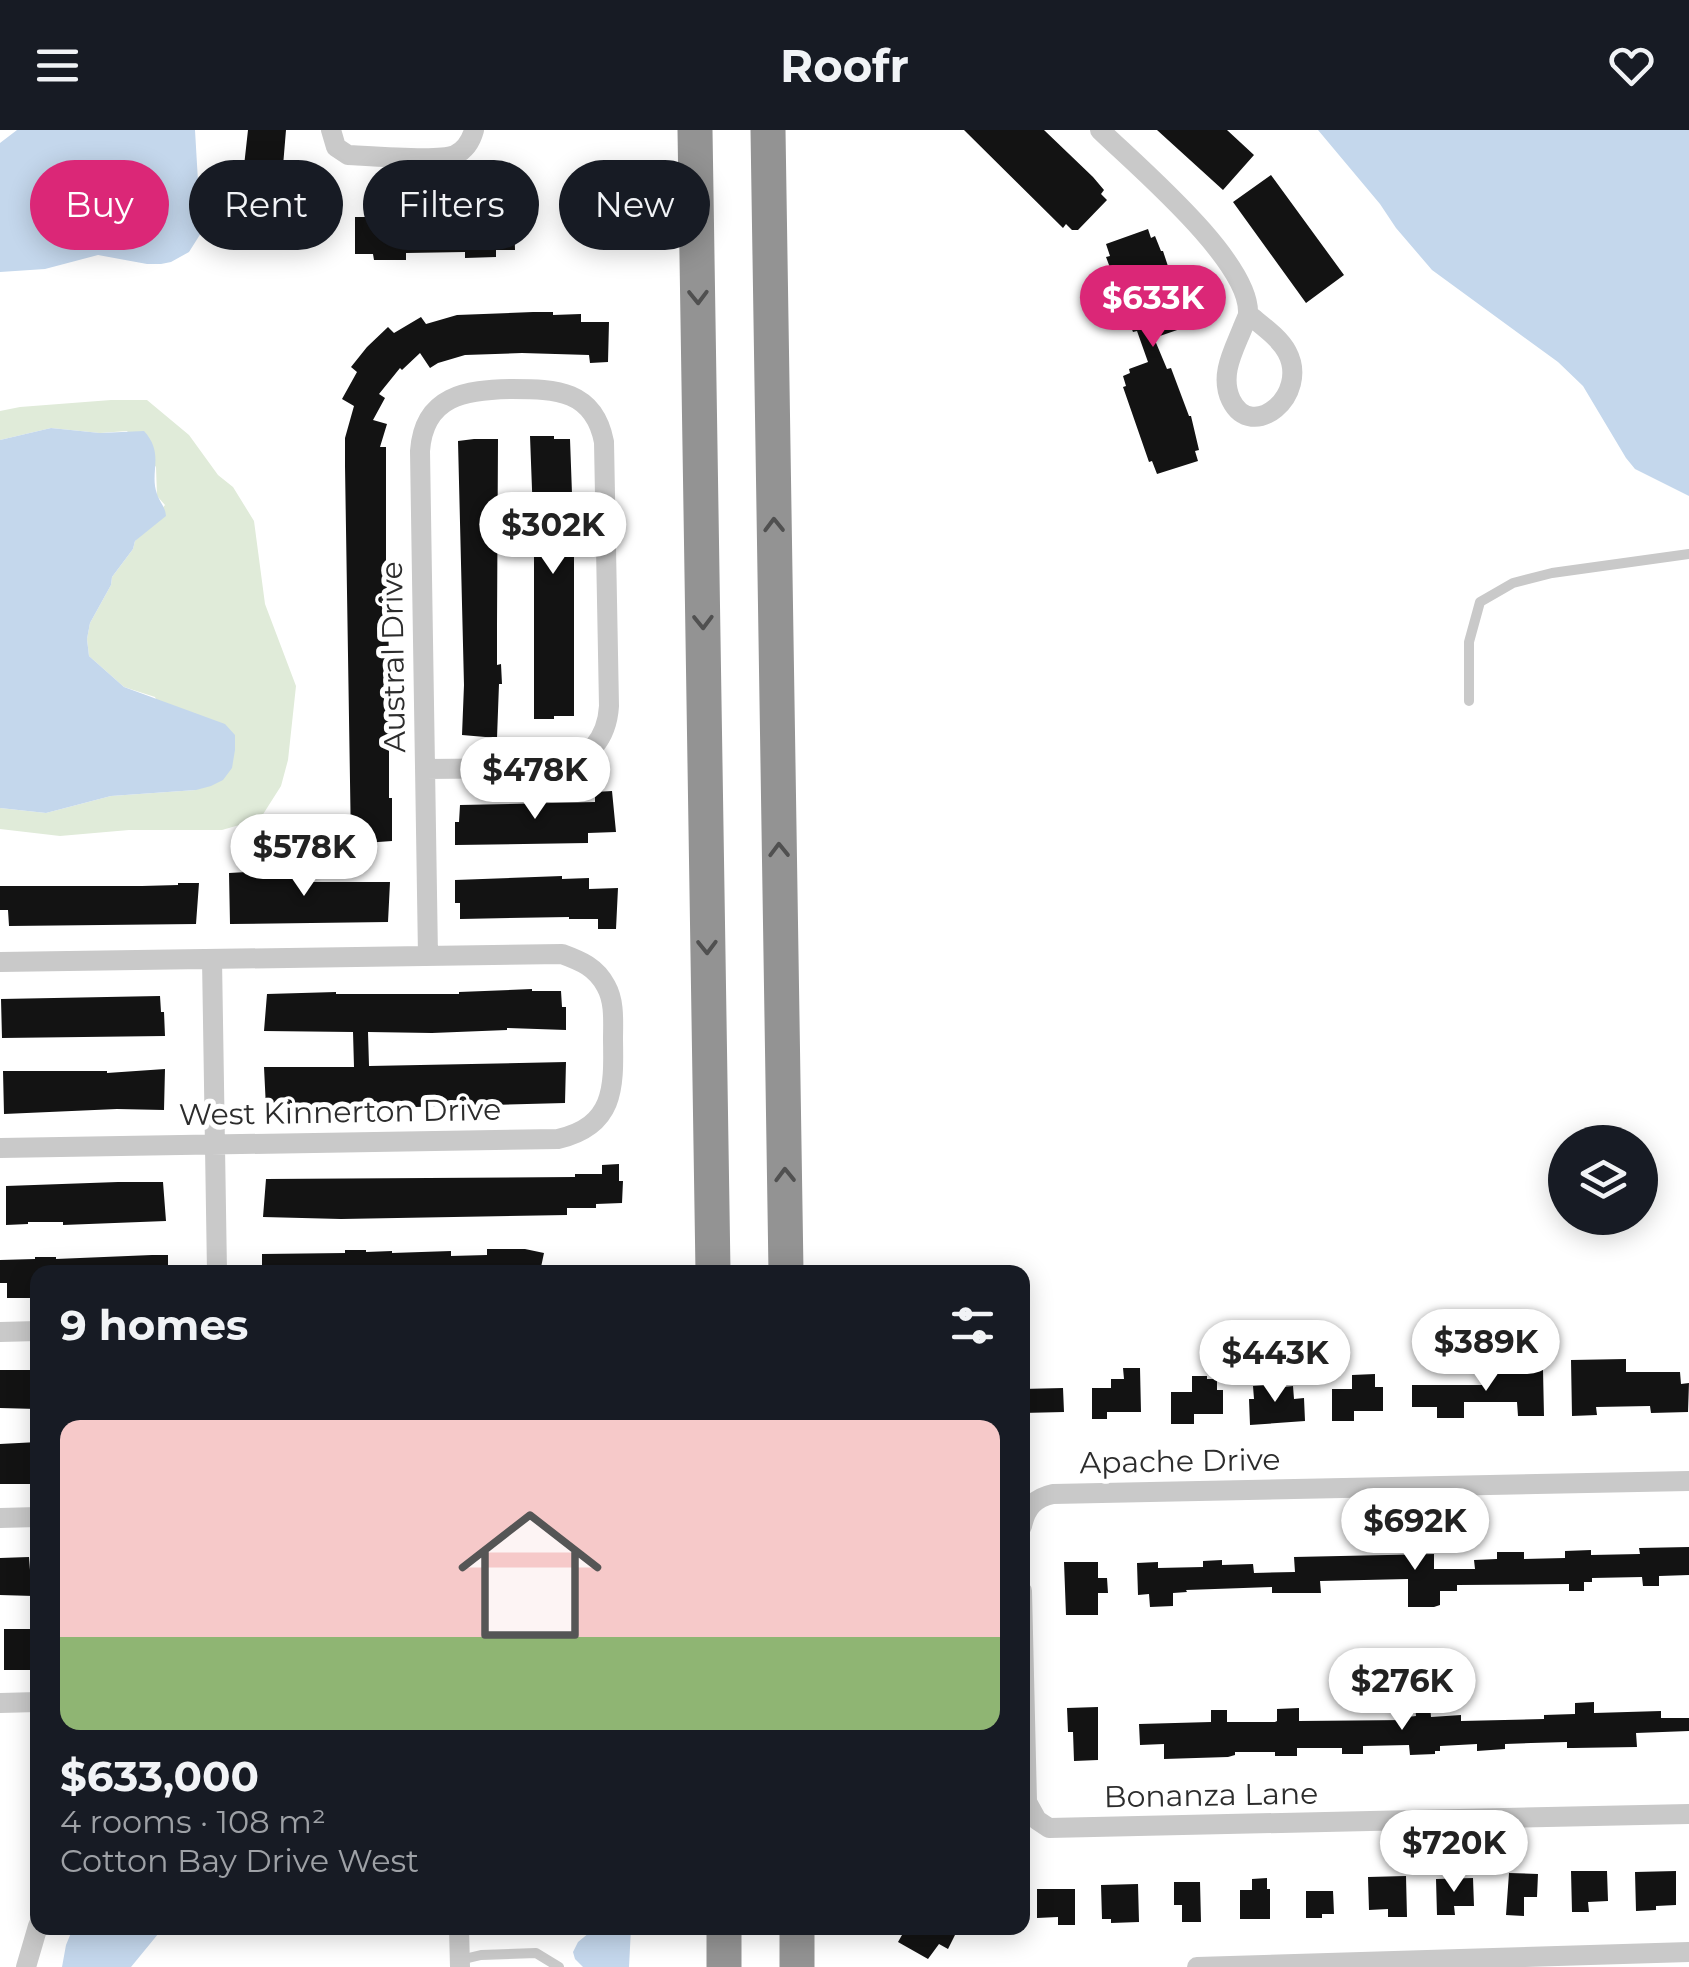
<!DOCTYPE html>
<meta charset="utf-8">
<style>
:root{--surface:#171b24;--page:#20242c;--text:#f1f3f6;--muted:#9ea1a6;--line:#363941;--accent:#db2777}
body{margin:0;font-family:Montserrat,sans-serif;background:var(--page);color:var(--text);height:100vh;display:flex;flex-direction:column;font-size:38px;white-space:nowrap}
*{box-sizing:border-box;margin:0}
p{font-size:32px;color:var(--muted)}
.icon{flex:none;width:55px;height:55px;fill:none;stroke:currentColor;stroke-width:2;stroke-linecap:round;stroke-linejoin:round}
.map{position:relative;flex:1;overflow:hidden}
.panel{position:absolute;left:30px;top:1135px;width:1000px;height:670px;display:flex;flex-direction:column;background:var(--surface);border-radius:20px;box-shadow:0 5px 25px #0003}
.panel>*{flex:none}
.top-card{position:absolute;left:30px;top:30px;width:1000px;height:90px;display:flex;gap:20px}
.controls{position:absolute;left:1548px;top:995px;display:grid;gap:20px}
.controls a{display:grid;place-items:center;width:110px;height:110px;border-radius:50%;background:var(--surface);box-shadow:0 5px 25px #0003;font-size:50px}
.price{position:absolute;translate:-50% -85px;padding:0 22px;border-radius:35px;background:#fff;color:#222;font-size:32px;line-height:65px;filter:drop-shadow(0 2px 5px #0008)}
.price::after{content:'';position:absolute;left:50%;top:60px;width:30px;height:22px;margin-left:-15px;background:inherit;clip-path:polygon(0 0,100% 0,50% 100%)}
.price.current{background:var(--accent);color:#fff}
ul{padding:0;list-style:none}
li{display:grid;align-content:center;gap:20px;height:530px;padding:0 30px}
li+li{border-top:2px solid var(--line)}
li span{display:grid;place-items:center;height:310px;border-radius:20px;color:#555}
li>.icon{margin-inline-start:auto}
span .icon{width:180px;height:180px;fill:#fffc;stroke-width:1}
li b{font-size:42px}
h2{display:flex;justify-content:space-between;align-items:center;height:120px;padding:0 30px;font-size:42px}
.pill{padding:0 35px;border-radius:45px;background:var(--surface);box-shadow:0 5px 25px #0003;font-size:35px;line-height:90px}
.pill.current{background:var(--accent);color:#fff}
header{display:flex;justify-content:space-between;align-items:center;height:130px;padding:0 30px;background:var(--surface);font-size:45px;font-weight:700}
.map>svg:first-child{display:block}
</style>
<header><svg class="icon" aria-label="menu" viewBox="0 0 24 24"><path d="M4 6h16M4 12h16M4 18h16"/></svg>Roofr<svg class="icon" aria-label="heart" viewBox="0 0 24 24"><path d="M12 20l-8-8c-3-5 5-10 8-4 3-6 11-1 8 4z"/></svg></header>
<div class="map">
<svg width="1689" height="1837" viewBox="0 0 1689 1837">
<rect width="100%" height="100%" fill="#fff"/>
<path fill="#e0ebd9" d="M111 270H147L189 305 218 345 233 357 254 391 265 474 296 556 288 630 281 656 260 689 222 700H129L60 706 0 699V678L46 683 111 666 196 660 155 567 124 557 89 526 87 509 90 493 111 455 112 447 133 419 135 411 165 375 157 366 156 337 127 301 100 303 51 298 0 310V281L20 277Z"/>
<path fill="#c4d7ec" d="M17 0H195L201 103 189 122 171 132 161 134H147L98 125 45 139 0 142V13Z
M1318 0H1689V366L1635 339 1626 328 1583 256 1558 232 1432 140 1396 98 1380 74Z
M51 298 100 303 144 301C165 324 149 342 157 364 160 373 165 376 166 386L135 411 133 419 112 447 111 455 90 493 87 509 89 526 124 557 225 594 235 605V620L232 638 223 650 211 656 196 660 111 666 46 683 0 678V310Z
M73 1798H163L131 1837H62L66 1815Z
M595 1798H631L629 1837H583L575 1829 573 1822 578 1812Z"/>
<path fill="#131313" d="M248 0H286L282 48H288L286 67 237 63 238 45H243Z
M964 0H1044L1093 47 1104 60 1101 64 1107 70 1078 100H1072L1066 94 1063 98Z
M1157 0H1227L1254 25 1223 60Z
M1271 45 1344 145 1306 173 1233 72Z
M463 78H496V84H514L515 120H496V127L465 128V122L406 123V130H374L373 124H355V87H372V81L406 80V85L464 86Z
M1148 99 1151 108 1155 106 1161 121H1163L1185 188 1180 190 1183 198 1154 208 1167 239 1171 238 1189 286H1191L1199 320 1195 321 1198 331 1157 344 1152 331 1149 332 1123 257 1126 256 1123 246 1130 243 1129 239 1148 232 1137 201 1133 202 1113 152 1115 151 1106 127 1110 126 1106 114Z
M533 182H553V185L581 184V192H609L608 232 590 233 589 225 522 223 465 225 438 233 430 238 420 223 402 240 400 238 379 264 385 268 373 290 387 294 380 317H386V430L389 526V668H392V711L351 714 345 336V308L354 276 342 269 357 242 351 237 367 217 388 197 394 203 421 187 426 194 457 185Z
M530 306H554V309H570L574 418V586H554V589H534V412Z
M474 309H498L497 496V535L501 534 502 554H499L497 608 462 605 464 555 458 311Z
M612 661 616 702 588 703V713L455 715V692H459L460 675 595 672V662Z
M274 727 275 742 301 741V752H390L388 792 230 794 229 743 263 741Z
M562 746V749L589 748V759L618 758 616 799H598V789H569V787L460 789V773H455V750Z
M178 753H199L196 794 9 796 8 780H0V756H142L178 755Z
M532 859V861H561L562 877H566V900L507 898V900L432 903 368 902 369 936 566 932 565 973 339 979 266 978 264 937H354L353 902 264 901 267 864 336 862V864H459V862Z
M160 866 161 882H164L165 906 2 908 1 869Z
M165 939 164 980 117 979 4 984 3 941H107V943Z
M619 1034V1051H623L622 1073 596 1074V1078H567V1085L341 1089 263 1087 266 1049 575 1047V1044H602V1035Z
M118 1052H163L166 1091 63 1095V1092H28V1094L6 1095V1056Z
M487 1119H525L544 1123 540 1142H262V1124L345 1123V1120H366V1122L392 1121V1123L451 1121V1126L487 1125Z
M152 1125H168V1142H38V1168H7V1153H0V1130L35 1129V1127H56V1129Z
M1626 1229V1242H1680L1681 1254 1689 1253 1688 1282 1651 1283 1650 1276 1596 1277 1597 1285 1572 1286 1571 1230Z
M1123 1238H1140L1141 1282H1107V1289H1092V1258H1111V1249H1124Z
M0 1240H33V1254L37 1255V1279L0 1278Z
M1543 1240 1544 1286H1518L1517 1272H1464V1288H1437V1277H1412V1255H1486V1242Z
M1375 1244V1257H1383V1281H1354V1291H1332V1259H1352V1245Z
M1192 1246H1207V1249H1217V1260H1223V1284H1194V1294H1171V1262H1192Z
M1284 1254V1257L1293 1256 1294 1269 1304 1268 1305 1291 1250 1295 1249 1269H1254L1253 1256Z
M1063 1258 1064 1282 1022 1283V1259Z
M38 1312V1337H33V1354H0V1314Z
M1689 1417V1445L1659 1446V1456H1643L1642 1447 1592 1448V1452H1584V1461H1569V1454L1457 1455V1461H1440V1475L1434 1477H1408V1449L1320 1451 1321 1463H1272V1457L1186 1460 1187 1462 1173 1463V1476L1150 1477 1149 1464 1138 1465 1137 1433 1158 1432V1438L1203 1437V1431L1222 1430V1435L1253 1434 1254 1443 1295 1442 1294 1427 1434 1424V1439H1475L1474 1430 1497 1429V1422H1524V1429L1565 1428V1421L1591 1420V1425L1640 1424 1639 1418Z
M29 1427 30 1440H33L34 1466 0 1465V1428Z
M1064 1432H1098V1448H1107L1108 1463H1098V1485H1066Z
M4 1499H38V1540H4Z
M1594 1572V1583L1661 1581V1588H1689V1601L1636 1603 1637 1617 1573 1618H1567V1612L1531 1613 1505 1614V1619L1477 1621V1614L1440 1616V1621H1435V1624L1410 1625 1409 1615 1363 1616V1624H1342V1618H1297V1626H1275V1622H1235V1625L1228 1627 1164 1629V1614L1140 1615 1139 1594 1211 1592V1580H1227V1592H1275L1277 1591V1579L1299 1578V1591L1407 1590V1587L1416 1586 1415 1576 1430 1575 1431 1587 1461 1585V1591L1544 1589V1585L1575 1584V1573Z
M1098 1577V1630L1074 1631 1073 1602H1068L1067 1578Z
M1571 1741H1607L1608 1771 1588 1772 1589 1782H1572Z
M1676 1741V1775L1656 1776V1780L1636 1781 1635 1742Z
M1509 1743 1538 1744 1537 1767H1524V1786L1506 1785Z
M1406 1746 1407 1787H1388V1779L1369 1780 1368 1747Z
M1267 1748V1759H1270V1789H1240V1760H1252V1749Z
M1473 1748 1474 1776H1454L1455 1785H1437L1436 1749Z
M1174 1752H1200L1201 1792H1182V1775H1174Z
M1138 1754 1139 1792 1111 1793V1789H1102L1101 1755Z
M1037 1759H1075V1795H1058V1787L1037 1788Z
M1306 1761H1333L1334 1784H1322V1788H1306Z
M906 1798H946L956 1803 948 1819 939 1814 928 1829 898 1812Z"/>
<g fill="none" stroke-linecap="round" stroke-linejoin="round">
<path stroke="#c9c9c9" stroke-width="10" d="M1469 571V512L1480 472 1513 453 1552 443 1689 424
M460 1830 481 1825 536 1823 559 1837"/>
<path stroke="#c9c9c9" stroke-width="20" d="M331 0 336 17 348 25C369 26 439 32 455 25 465 20 471 11 474 0
M1100 0C1137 36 1250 131 1248 183 1248 186 1244 194 1243 197 1234 220 1219 245 1231 270 1252 313 1310 265 1287 222 1279 207 1261 195 1248 184
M425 639 556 638C588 631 607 609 609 576L604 312C594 260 556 259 512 259 466 260 424 265 420 321L428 826
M212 829 217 1142
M0 832 562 824C581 831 596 837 606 856 615 872 613 892 613 910 614 959 614 996 558 1009L0 1018
M0 1202 38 1201
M0 1388 38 1387
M1022 1396C1026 1378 1034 1368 1053 1364L1689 1351
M1022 1461 1027 1672 1037 1690 1049 1698 1689 1684
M0 1573 38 1572
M459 1798 460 1837
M26 1837 38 1796
M1197 1837 1689 1822"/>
<path stroke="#939393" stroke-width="35" d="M695 0 713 1142
M768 0 786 1142
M724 1798V1837
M797 1798V1837"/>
</g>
<defs><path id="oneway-chevron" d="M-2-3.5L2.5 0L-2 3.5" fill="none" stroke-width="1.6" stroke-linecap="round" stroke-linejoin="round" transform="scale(2.5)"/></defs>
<g stroke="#505050">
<use href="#oneway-chevron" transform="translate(698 167) rotate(89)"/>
<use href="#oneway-chevron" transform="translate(774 395) rotate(-91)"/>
<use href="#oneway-chevron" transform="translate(703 492) rotate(89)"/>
<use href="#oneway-chevron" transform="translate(779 720) rotate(-91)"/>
<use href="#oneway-chevron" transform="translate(707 817) rotate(89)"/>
<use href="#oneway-chevron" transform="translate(785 1045) rotate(-91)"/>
</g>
<g text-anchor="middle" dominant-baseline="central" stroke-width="10" stroke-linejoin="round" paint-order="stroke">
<g font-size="30" fill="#2c2c2c" stroke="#fff">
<text transform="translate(393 527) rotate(-91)">Austral Drive</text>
<text transform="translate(340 982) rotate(-1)">West Kinnerton Drive</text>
<text transform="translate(1180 1331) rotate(-1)">Apache Drive</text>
<text transform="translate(1211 1665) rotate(-1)">Bonanza Lane</text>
</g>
</g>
</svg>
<div class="controls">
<a><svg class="icon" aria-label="layers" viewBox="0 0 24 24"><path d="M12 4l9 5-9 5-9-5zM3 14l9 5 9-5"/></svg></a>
</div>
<b class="price current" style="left:1153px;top:220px">$633K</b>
<b class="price" style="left:553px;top:447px">$302K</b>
<b class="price" style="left:535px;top:692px">$478K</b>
<b class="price" style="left:304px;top:769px">$578K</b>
<b class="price" style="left:1486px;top:1264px">$389K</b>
<b class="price" style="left:1275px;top:1275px">$443K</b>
<b class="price" style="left:1415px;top:1443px">$692K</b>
<b class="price" style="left:1402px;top:1603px">$276K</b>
<b class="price" style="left:1454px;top:1765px">$720K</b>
<div class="top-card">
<a class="pill current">Buy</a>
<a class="pill">Rent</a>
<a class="pill">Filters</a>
<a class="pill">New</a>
</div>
<section class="panel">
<h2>9 homes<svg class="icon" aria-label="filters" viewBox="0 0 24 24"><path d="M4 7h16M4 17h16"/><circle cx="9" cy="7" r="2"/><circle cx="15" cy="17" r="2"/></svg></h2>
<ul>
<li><span style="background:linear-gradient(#f6c9c9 70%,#8fb573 0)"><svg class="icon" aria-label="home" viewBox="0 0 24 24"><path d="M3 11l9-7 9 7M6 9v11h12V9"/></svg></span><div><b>$633,000</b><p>4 rooms · 108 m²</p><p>Cotton Bay Drive West</p></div></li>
</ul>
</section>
</div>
